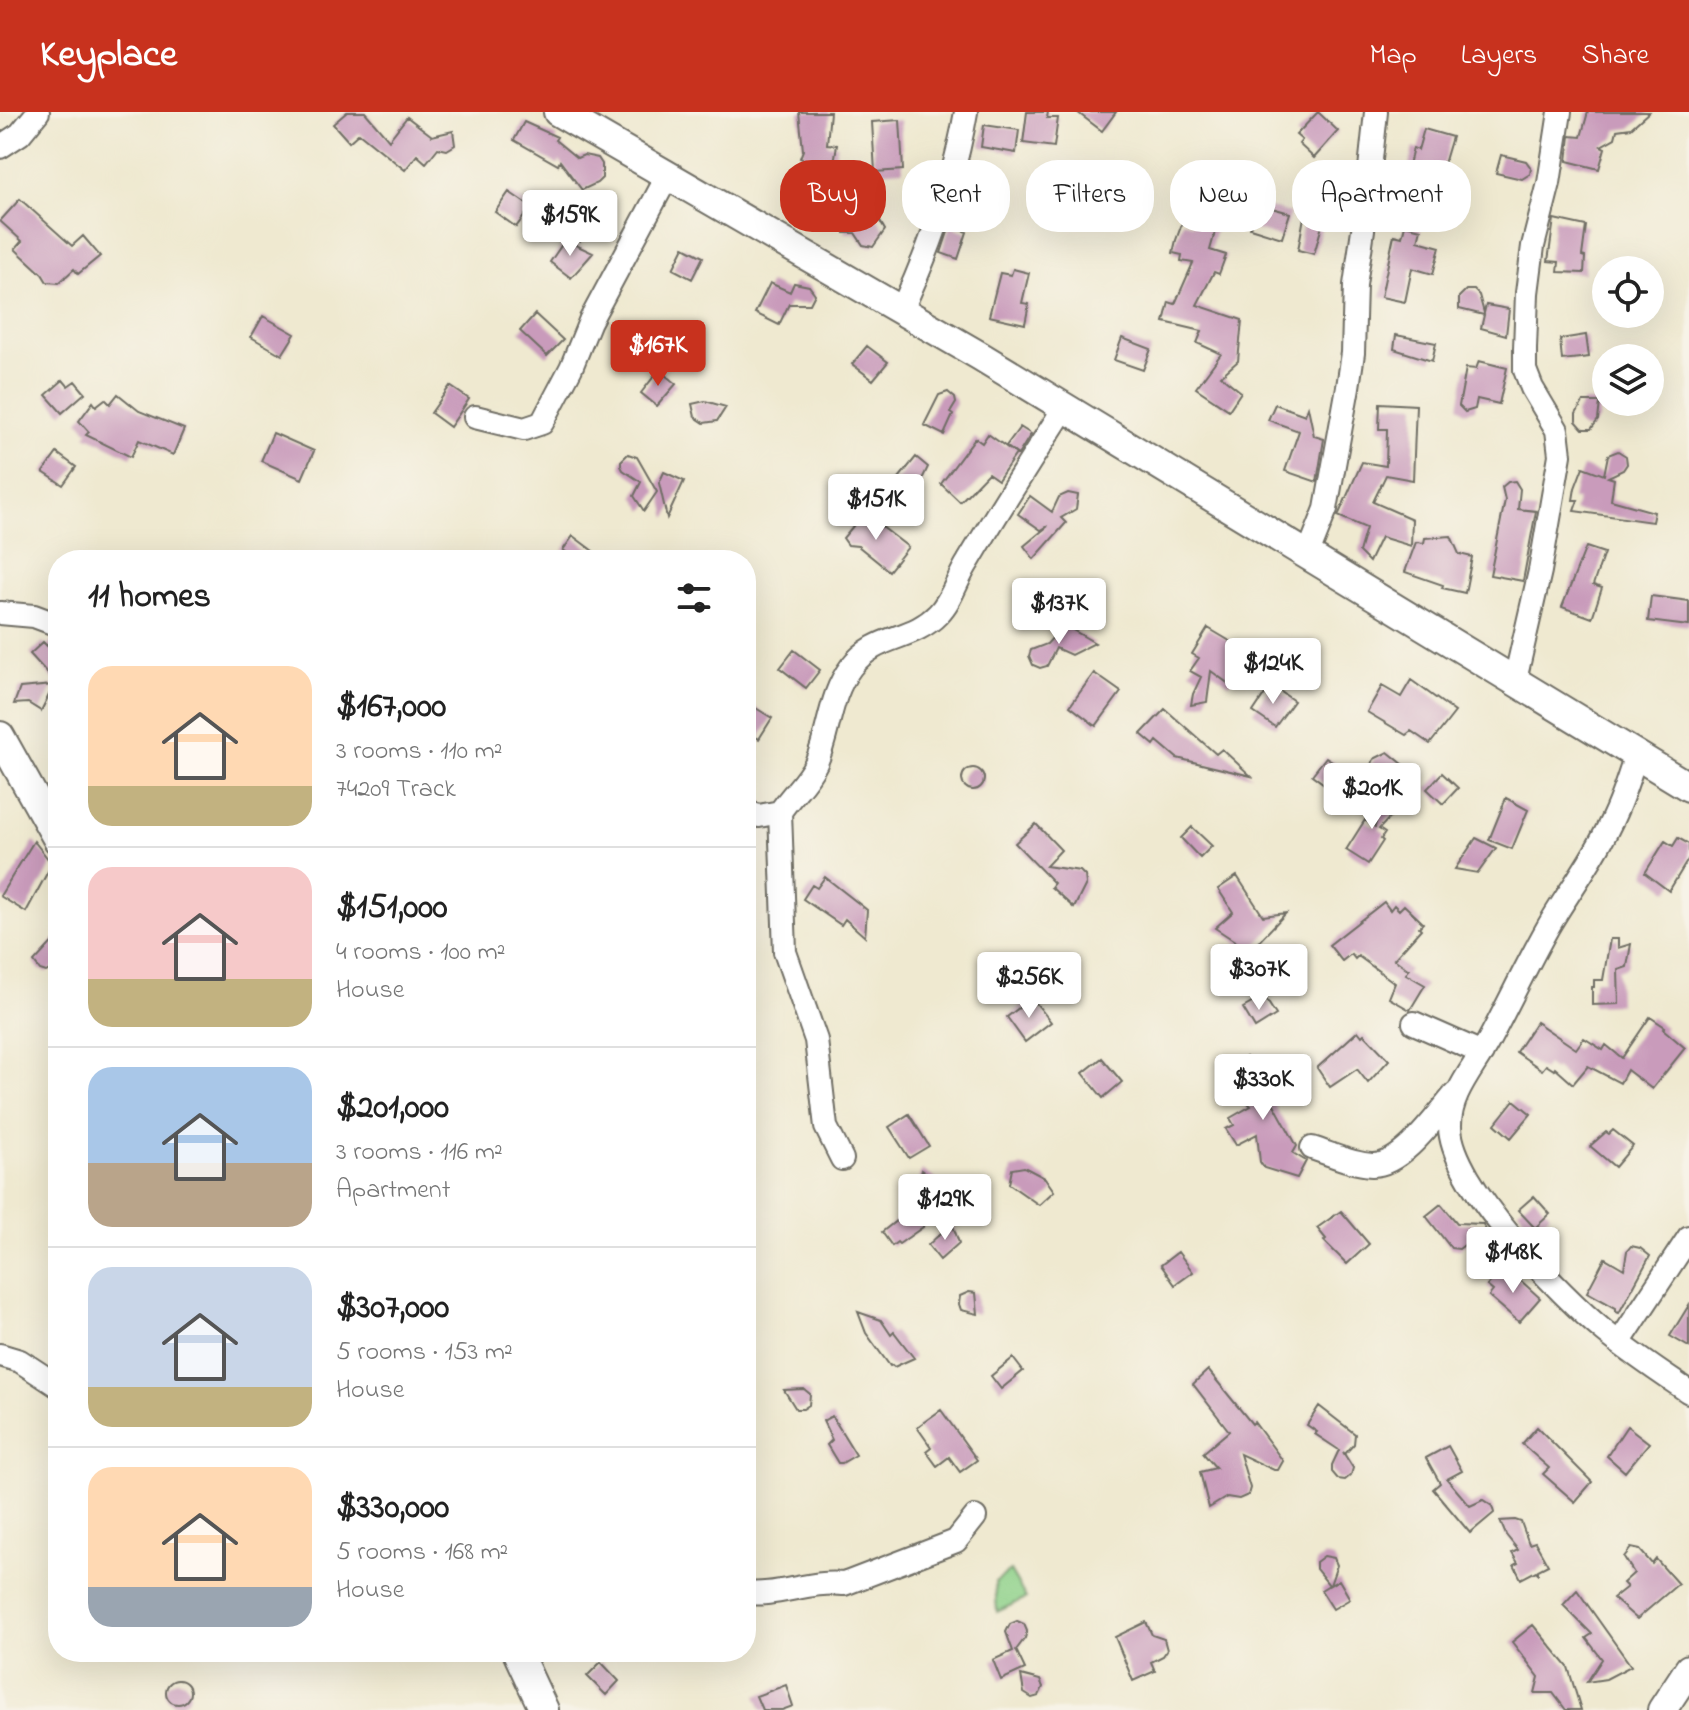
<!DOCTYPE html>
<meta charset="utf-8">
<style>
:root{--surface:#fff;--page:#f2f2f2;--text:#222;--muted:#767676;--line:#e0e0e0;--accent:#c8321e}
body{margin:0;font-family:"Indie Flower",sans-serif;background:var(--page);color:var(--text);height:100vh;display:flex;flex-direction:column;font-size:30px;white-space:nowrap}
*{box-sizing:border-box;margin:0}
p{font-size:26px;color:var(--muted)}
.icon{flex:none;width:44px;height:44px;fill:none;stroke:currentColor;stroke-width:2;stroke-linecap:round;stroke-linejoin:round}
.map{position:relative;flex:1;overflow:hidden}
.panel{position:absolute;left:48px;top:438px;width:708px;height:1112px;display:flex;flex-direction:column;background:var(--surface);border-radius:32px;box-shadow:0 8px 32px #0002}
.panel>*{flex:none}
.banner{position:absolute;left:780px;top:48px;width:760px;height:72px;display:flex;gap:16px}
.controls{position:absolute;left:1592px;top:144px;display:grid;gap:16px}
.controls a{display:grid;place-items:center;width:72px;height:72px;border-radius:50%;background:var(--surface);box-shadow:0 8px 32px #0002;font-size:40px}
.price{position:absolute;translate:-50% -68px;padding:0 18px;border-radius:8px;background:#fff;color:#222;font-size:26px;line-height:52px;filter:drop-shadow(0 2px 4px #0008)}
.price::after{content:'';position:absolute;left:50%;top:48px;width:24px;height:18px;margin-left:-12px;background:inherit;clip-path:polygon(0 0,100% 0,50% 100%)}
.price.on{background:var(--accent);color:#fff}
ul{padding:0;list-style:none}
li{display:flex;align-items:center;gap:24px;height:200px;padding:0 40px}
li+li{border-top:2px solid var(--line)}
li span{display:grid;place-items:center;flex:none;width:224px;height:160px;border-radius:24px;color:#555}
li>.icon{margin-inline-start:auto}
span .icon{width:96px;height:96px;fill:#fffc;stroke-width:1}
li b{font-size:34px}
h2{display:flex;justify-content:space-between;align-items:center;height:96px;padding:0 40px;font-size:34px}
.chip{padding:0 28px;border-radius:32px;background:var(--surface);box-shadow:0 8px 32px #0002;font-size:28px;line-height:72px}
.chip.on{background:var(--accent);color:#fff}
header{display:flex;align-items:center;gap:48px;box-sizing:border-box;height:112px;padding:0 40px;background:var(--accent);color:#fff}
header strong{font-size:38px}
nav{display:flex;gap:44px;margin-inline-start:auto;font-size:28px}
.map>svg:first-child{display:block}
</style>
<header>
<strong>Keyplace</strong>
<nav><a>Map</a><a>Layers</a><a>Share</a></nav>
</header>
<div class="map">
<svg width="1689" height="1598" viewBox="0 0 1689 1598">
<rect width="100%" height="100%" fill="#f7f3e8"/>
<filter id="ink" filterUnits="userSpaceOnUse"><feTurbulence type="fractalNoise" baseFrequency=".0125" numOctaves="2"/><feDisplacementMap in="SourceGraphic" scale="16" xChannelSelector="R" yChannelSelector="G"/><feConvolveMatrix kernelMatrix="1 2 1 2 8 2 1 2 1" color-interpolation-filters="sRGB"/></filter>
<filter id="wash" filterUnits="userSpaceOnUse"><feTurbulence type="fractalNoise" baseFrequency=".006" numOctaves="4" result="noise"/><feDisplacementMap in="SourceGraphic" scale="32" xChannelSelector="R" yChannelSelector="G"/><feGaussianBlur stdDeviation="1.8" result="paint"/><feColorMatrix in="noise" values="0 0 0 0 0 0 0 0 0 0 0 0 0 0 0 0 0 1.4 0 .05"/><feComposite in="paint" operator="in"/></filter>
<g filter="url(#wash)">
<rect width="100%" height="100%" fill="#efe9d0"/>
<path fill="#8fd18a" stroke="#5d7e5a" stroke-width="2" d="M1010 1459 1026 1486 997 1500 995 1470Z"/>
<g id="blocks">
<path fill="#c99bbb" d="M347 0H365L389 28 407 5 432 24 453 19 455 33 447 38 438 36 426 51 417 43 405 58 359 21 349 30 333 12Z
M799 0H830L827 32 837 33 835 45 828 58 800 46 803 38Z
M1027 0H1048L1047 6H1058L1054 35 1023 31Z
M1077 0H1116L1102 19Z
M1318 0 1338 19 1314 46 1299 32 1302 28 1296 23Z
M1588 0H1649L1631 16 1617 18 1615 26 1601 34 1605 36 1599 57 1567 49 1570 24 1581 25Z
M900 8 903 58 875 60 872 10Z
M524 10 557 25 555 28 577 46 584 43 598 46 602 52V66L597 71 582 78 560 49 558 53 514 28Z
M984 13 1019 18 1016 41 981 35Z
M1424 17 1452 25 1441 62 1409 53 1413 36 1418 38Z
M1501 43 1526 49 1531 56 1530 62 1522 67 1496 61Z
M843 72H851L881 92 878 106 885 118 873 135 863 133 855 121H845V108H833L827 102 830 93 837 89 838 79Z
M509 80 531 95 516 115 495 100Z
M20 87 72 134 83 124 100 144 78 162 74 157 59 171 47 170 42 162 15 137 22 129 0 109Z
M1201 89 1222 96 1210 138 1226 143 1219 162 1214 160 1197 193 1242 208 1238 249 1221 264 1241 280 1229 298 1196 276 1221 242 1197 231 1202 219 1164 210 1169 190 1175 192 1193 151 1181 149 1182 143 1173 141 1176 128 1183 109 1193 113Z
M1257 92 1290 101 1282 126 1250 116Z
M573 94 594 106 580 129 559 117Z
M1304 105 1323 110 1314 142 1298 138Z
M1554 107 1586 114 1582 144 1585 145 1584 161 1558 160 1559 150 1548 149Z
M1405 113 1421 117 1418 129 1440 135 1433 162 1412 156 1405 190 1381 185 1394 123 1402 125Z
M950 114 967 120 958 147 941 141Z
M565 128 593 141 571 166 550 150Z
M684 135 703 145 692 167 673 157Z
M1013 157 1029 161 1022 191 1029 192 1025 212 989 204 1000 161 1011 163Z
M770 171 790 180 794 171 809 174 815 182 810 192H789L779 213 755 201Z
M1466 178H1474L1479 183 1484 201 1486 193 1509 197 1506 223 1481 216 1484 203 1459 197V185Z
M535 202 563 228 547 244 520 219Z
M263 204 295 222 282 243 251 225Z
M1396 223 1436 231 1432 249 1394 237Z
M1586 223 1589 245 1562 248 1560 227Z
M1122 226 1151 237 1143 258 1114 248Z
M867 234 888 250 873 268 852 252Z
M1479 249 1507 256 1499 292 1477 287 1475 297 1465 300 1459 294 1466 256 1476 257Z
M659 258 676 272 657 294 641 281Z
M63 268 68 274 75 269 85 281 62 301 46 283Z
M450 274 469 287 450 315 431 301Z
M948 280 955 286 956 291 950 301 953 303 944 323 924 313 939 283Z
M118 282 139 299 184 317 173 343 139 328 131 345 86 323 89 320 79 309 93 290 96 294 105 287 110 292Z
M705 289 726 295 717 309 704 311 695 305 692 292Z
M1583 290H1600L1598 308 1591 317H1583L1576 309V302Z
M1380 291 1416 293 1413 368 1386 363 1373 390 1412 407 1411 434 1381 425 1369 450 1359 440 1366 416 1338 404 1362 350 1386 354 1387 317H1379Z
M1275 292 1305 303 1308 295 1314 324 1324 327 1317 370 1285 359 1299 319 1268 308Z
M1020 315 1031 322 1018 343 1006 334Z
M273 321 314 339 302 367 261 349Z
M988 322 1016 342 998 368 988 361 960 390 941 372 975 326 982 331Z
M1618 339 1626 344 1627 352 1623 358 1608 365 1614 367 1611 388 1654 400 1652 410 1574 399 1578 388H1573L1575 376 1583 355 1604 363 1608 343Z
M57 341 76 355 63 373 43 360Z
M628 342 637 345 657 380 644 399 634 384 641 370 623 358 621 354V349Z
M916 345 928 355 914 384 895 371Z
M664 360 684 369 667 406 659 371Z
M1515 369 1520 377 1518 397 1536 399 1523 469 1490 463 1505 388 1502 375 1508 370Z
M1068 381 1078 383 1076 397 1061 406 1066 411 1034 447 1024 434 1048 414 1041 418 1018 402 1030 384 1052 400 1059 385Z
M864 401 908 435 889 459 858 434 848 433 843 426Z
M573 424 605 448H560L566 440 563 438Z
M1451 424 1459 442 1472 445 1465 481 1442 476 1443 473 1405 460 1416 430 1424 431 1425 426Z
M1586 435 1604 441 1593 473 1602 476 1592 506 1562 495Z
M1651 484 1689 489V514L1648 509Z
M1064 513 1095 531 1071 543 1056 536 1047 554 1040 556 1033 553 1029 544 1031 538 1047 532Z
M1208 516 1250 541 1229 572 1211 559 1207 590 1191 593 1193 582 1201 565 1190 559 1199 546 1192 542Z
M55 526 58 527V573L30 542 43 530 47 534Z
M794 538 820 558 806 576 780 556Z
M1094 561 1121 580 1096 614 1070 594Z
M1411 568 1455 600 1430 632 1411 619 1406 623 1367 600 1382 574 1401 585Z
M54 573 41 599 28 591 14 592 20 576Z
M1271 573 1294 589 1275 615 1253 600Z
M746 590 772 606 759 627 746 619Z
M1165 597 1216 642 1222 637 1251 664 1177 646 1157 629 1154 633 1141 622Z
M1388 640 1404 653 1389 671 1373 661 1370 656 1374 647Z
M1326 645 1341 655 1327 674 1312 663Z
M962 667a11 11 0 1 1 22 0a11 11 0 1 1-22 0Z
M1442 661 1458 676 1443 692 1427 677Z
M1383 676 1396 692 1397 698 1379 717 1385 721 1381 727 1383 729 1368 752 1346 738 1365 708 1375 715Z
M1506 686 1528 698 1512 737 1489 728Z
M1036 712 1061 738 1046 754 1080 759 1085 764 1086 772 1074 796 1051 775 1054 771 1015 731Z
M1192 715 1212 734 1200 746 1181 726Z
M1476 726 1496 736 1478 761 1455 757Z
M1678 726 1689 732V746L1669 779 1645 761 1665 729 1673 734Z
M34 729 52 752 26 800 0 784Z
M1237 764 1263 804 1286 801 1250 839 1215 816 1233 800 1218 777Z
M825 765 867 798 865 825 845 807 841 813 803 787 812 773 817 776Z
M1384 790 1390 798 1394 793 1399 798 1404 793 1423 811 1419 815 1421 817 1394 847 1409 858 1406 862 1425 873 1410 898 1389 886 1395 871 1358 844 1355 847 1351 842 1342 849 1329 833Z
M58 824V853L46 860 40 858 34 850Z
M1610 827H1618V836L1631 832 1627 855 1618 858 1619 892 1592 893V875H1594V868H1603Z
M1264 884 1276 903 1255 916 1243 896Z
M1032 886 1051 910 1025 930 1007 905Z
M1650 905 1665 915 1663 917 1685 936 1652 977 1627 958 1620 971 1588 954 1573 972 1555 956 1554 958 1546 953 1542 958 1516 940 1536 910 1576 937 1584 926 1603 938 1606 933 1622 946Z
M1358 919 1362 924 1364 922 1389 948 1368 971 1357 957 1330 975 1317 956Z
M1246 945 1270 971 1265 976 1297 1034 1293 1041 1306 1049 1297 1066 1264 1056 1260 1050 1257 1022 1236 1033 1226 1017 1234 1013 1230 1006 1251 994 1224 965Z
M1102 946 1122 970 1103 986 1083 961Z
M1514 988 1531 1002 1511 1026 1495 1012Z
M909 1002 929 1034 909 1046 889 1015Z
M1613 1018 1633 1034 1615 1055 1590 1034 1606 1020 1609 1022Z
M1024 1055 1045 1066 1054 1079 1039 1093 1009 1072 1012 1057Z
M922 1058 953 1079 920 1083 918 1074Z
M1534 1084 1550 1102 1535 1116 1518 1098Z
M920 1086 924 1100 923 1115 899 1132 897 1130 892 1134 882 1120 902 1104 907 1093Z
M1441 1092 1457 1111 1483 1112 1488 1123 1481 1131H1467L1459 1137 1451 1136 1426 1104Z
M1341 1099 1369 1132 1347 1152 1324 1129 1326 1127 1317 1116Z
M952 1111 959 1131 940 1148 928 1133Z
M1631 1134 1640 1136 1650 1144 1619 1201 1616 1200V1196L1587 1180 1605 1146 1624 1157 1627 1139Z
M1178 1140 1193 1160 1175 1173 1161 1153Z
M1509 1158 1540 1186 1519 1210 1489 1184 1493 1179 1487 1174 1497 1162 1502 1166Z
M969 1180 976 1181 978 1202 961 1198 959 1192 960 1184Z
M1689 1193V1235L1670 1224Z
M858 1200 881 1208 891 1223 894 1220 914 1246 894 1255 892 1253 890 1254 866 1221Z
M1013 1246 1023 1259 1001 1277 991 1264Z
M1208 1258 1252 1312 1254 1310 1283 1349 1278 1358H1274L1240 1342 1250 1376 1248 1383 1239 1387 1227 1385 1209 1396 1200 1360 1216 1356 1203 1341 1229 1319 1193 1272Z
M804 1277 810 1282 809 1293 803 1297H796L784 1278Z
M1319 1294 1355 1322 1354 1332 1345 1342 1343 1340 1353 1356 1351 1363 1345 1368 1338 1367 1332 1360V1353L1339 1338 1315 1322 1317 1320 1307 1313Z
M941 1298 977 1348 960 1360 949 1345 937 1354 926 1339 931 1335 917 1315Z
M832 1304 856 1343 842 1351H838L827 1333 832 1328 823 1309Z
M1627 1314 1649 1331 1625 1360 1607 1344Z
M1537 1315 1592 1370 1575 1390 1543 1362 1549 1356 1522 1332Z
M1448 1334 1462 1359 1447 1367 1470 1394 1483 1388 1492 1394 1494 1401 1470 1421 1433 1377 1440 1371 1426 1346Z
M1515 1408 1521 1410 1529 1432 1535 1430 1548 1453 1538 1458V1461L1536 1459 1521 1467 1514 1453 1518 1451 1512 1441 1518 1438 1506 1423 1500 1409Z
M1631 1436 1640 1438 1652 1452 1656 1447 1678 1472 1637 1507 1613 1486 1627 1475 1623 1471 1634 1461 1624 1445Z
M1324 1444 1334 1446 1337 1453 1330 1473 1339 1468 1350 1487 1333 1497 1321 1478 1329 1473 1316 1457V1450Z
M1577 1478 1631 1554 1606 1567 1587 1570 1602 1547 1586 1526 1592 1522 1563 1493Z
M1017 1509 1024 1512 1027 1519 1025 1526 1016 1538 1025 1557 1001 1568 993 1548 1013 1539 1006 1520 1010 1512Z
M1146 1510 1152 1523 1164 1527 1167 1538 1163 1544 1151 1550 1155 1559 1133 1569 1115 1525Z
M1533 1513 1568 1555 1581 1598H1566L1553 1581H1535L1539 1565 1512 1530Z
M601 1550 619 1569 606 1583 587 1564Z
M1021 1563 1040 1568 1043 1575 1039 1584 1032 1586 1024 1581Z
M166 1580a12 12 0 1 1 24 0a12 12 0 1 1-24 0Z
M786 1573 793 1594 782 1598H762L756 1584Z"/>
</g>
</g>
<g filter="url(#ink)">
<use href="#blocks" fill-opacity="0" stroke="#706e65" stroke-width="2"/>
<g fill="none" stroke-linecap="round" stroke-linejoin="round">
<defs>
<path id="minor" d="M0 35 20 22 38 0
M901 199C931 135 954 69 966 0
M475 305 524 317 542 311 571 256 590 209 667 65
M1308 442 1326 397 1348 275 1353 241 1355 173 1365 104 1376 0
M0 501 34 504 58 513
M1515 568 1540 459 1560 343 1557 318 1532 276 1525 258V237L1527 181 1533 134 1549 71 1560 0
M1636 643C1628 668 1620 693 1608 716 1591 751 1567 782 1548 815 1527 852 1509 891 1489 928 1474 957 1449 982 1450 1015 1451 1072 1561 1184 1605 1220 1632 1242 1661 1261 1689 1280
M746 700 759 704 780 700
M1414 911 1482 941
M1312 1036C1331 1042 1351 1052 1372 1053 1402 1054 1436 1004 1455 982
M842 1047 826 1015 816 928 785 840 780 700C791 683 807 670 816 651 830 619 829 584 851 555 877 521 911 530 938 502 952 488 957 467 968 450 999 398 1032 346 1065 295
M1619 1231 1689 1125
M0 1243 20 1249 58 1274
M746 1481C775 1485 811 1468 844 1472L956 1429 975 1405"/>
<path id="tertiary" d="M558 0 980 244 1689 675
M0 624 58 728
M517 1540 544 1598
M1662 1598 1689 1557"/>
</defs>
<use href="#minor" stroke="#706e65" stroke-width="26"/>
<use href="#tertiary" stroke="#706e65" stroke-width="32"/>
<use href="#minor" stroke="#fff" stroke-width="22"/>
<use href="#tertiary" stroke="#fff" stroke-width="28"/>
</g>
</g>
</svg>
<div class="controls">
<a><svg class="icon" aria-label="locate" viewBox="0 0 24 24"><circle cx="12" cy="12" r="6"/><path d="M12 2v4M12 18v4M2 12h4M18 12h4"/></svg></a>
<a><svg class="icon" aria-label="layers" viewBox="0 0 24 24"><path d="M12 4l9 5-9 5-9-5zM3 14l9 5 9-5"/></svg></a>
</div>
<b class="price" style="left:570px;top:146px">$159K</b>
<b class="price on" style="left:658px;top:276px">$167K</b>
<b class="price" style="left:876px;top:430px">$151K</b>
<b class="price" style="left:1059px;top:534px">$137K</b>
<b class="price" style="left:1273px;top:594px">$124K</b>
<b class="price" style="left:1372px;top:719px">$201K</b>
<b class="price" style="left:1259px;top:900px">$307K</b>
<b class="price" style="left:1029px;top:908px">$256K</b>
<b class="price" style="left:1263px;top:1010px">$330K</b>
<b class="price" style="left:945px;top:1130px">$129K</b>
<b class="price" style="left:1513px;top:1183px">$148K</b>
<div class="banner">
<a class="chip on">Buy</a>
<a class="chip">Rent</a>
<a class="chip">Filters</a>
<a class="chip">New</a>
<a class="chip">Apartment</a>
</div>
<section class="panel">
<h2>11 homes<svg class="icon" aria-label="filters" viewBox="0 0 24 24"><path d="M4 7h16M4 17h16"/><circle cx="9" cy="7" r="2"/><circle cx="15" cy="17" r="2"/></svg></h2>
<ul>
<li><span style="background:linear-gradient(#ffd9b3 75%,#c2b280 0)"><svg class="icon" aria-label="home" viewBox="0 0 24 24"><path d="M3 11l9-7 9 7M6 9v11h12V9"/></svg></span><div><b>$167,000</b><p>3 rooms · 110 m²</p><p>74209 Track</p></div></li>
<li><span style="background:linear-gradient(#f6c9c9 70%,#c2b280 0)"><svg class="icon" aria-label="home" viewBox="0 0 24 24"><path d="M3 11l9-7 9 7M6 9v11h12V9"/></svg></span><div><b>$151,000</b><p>4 rooms · 100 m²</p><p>House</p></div></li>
<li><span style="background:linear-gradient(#a9c7e8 60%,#b9a48a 0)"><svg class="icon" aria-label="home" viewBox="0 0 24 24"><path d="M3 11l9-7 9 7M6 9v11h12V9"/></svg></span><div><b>$201,000</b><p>3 rooms · 116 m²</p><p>Apartment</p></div></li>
<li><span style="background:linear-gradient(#c9d6e8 75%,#c2b280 0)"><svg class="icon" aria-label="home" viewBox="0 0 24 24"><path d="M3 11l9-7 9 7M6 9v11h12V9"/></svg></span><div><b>$307,000</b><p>5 rooms · 153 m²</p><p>House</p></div></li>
<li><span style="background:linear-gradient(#ffd9b3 75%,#9aa5b1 0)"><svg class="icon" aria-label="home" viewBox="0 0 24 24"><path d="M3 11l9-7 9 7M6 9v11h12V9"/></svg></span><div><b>$330,000</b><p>5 rooms · 168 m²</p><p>House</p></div></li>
</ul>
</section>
</div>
